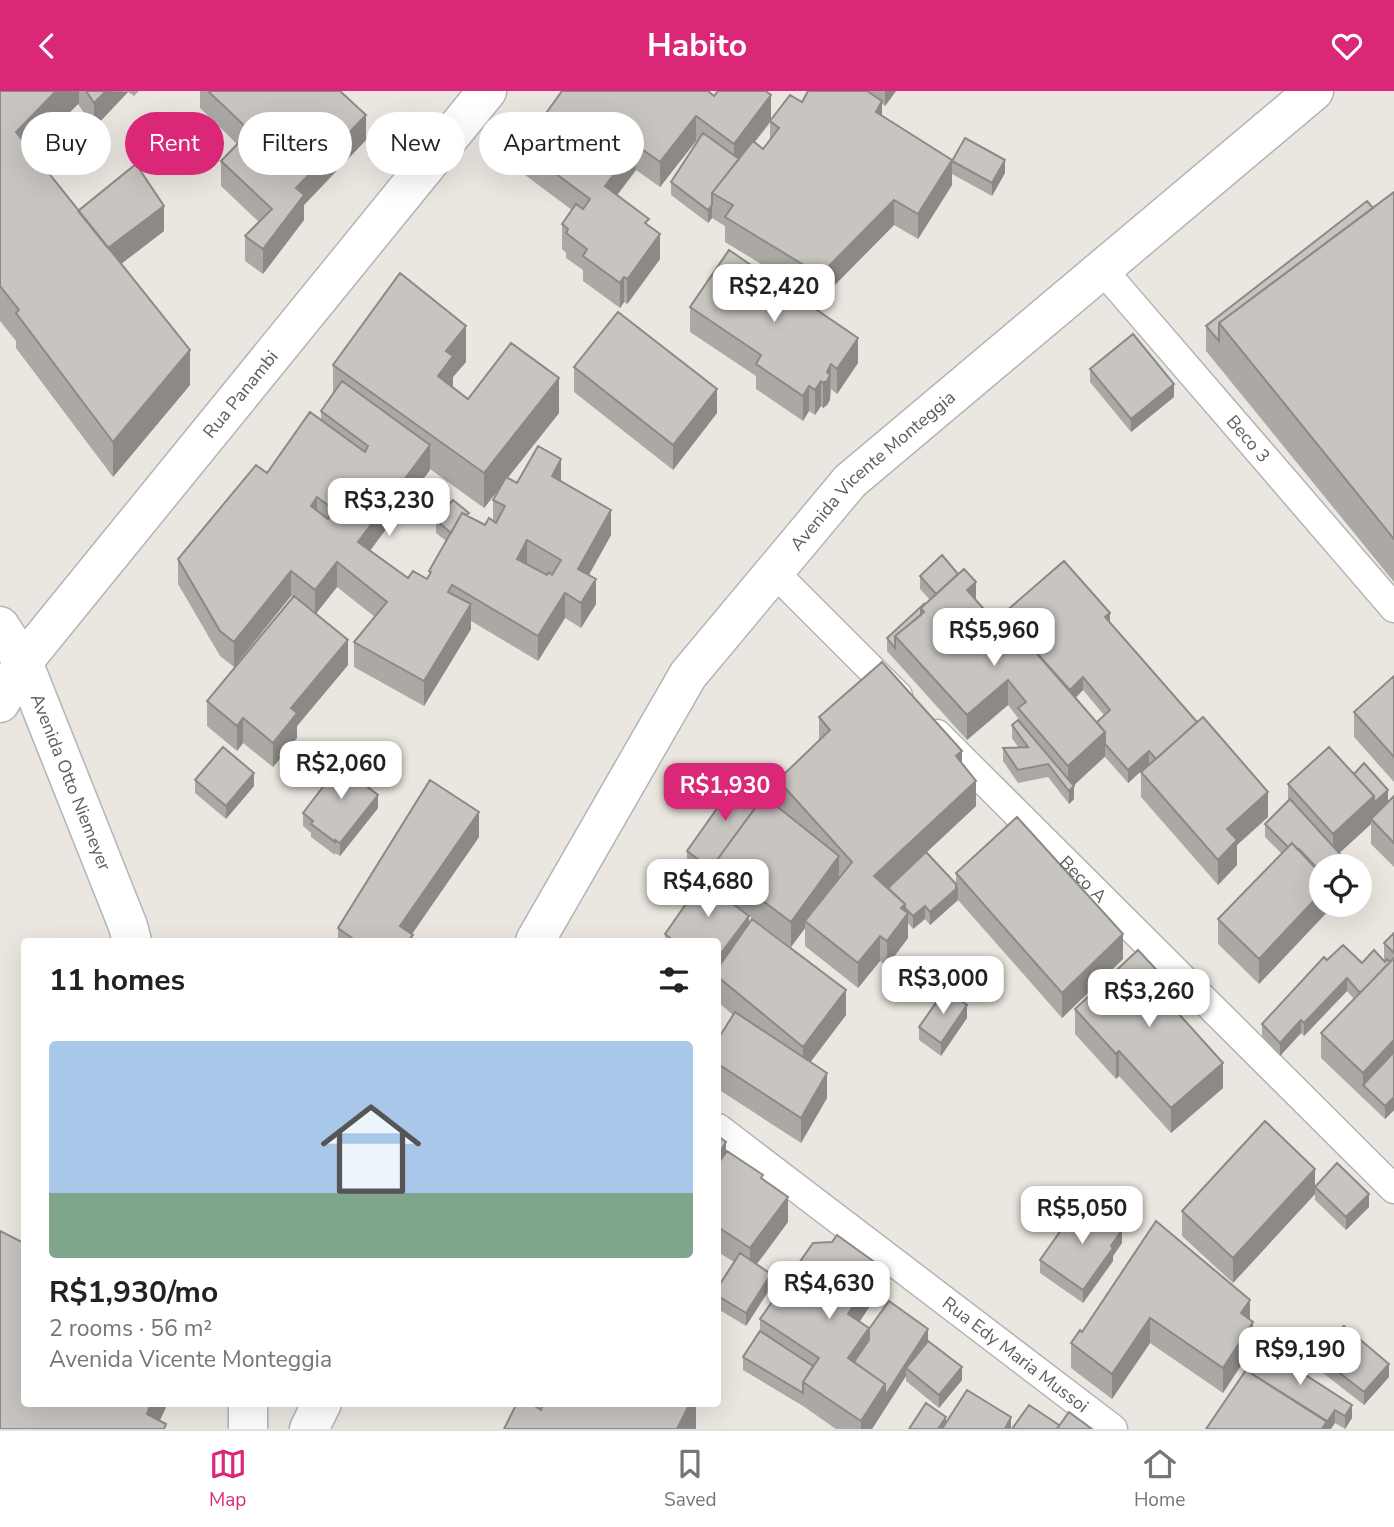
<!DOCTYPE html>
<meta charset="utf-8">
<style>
:root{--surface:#fff;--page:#f6f6f6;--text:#222;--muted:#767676;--line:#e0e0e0;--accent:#db2777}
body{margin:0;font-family:"Nunito Sans",sans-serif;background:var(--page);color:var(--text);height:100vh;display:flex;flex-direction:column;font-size:26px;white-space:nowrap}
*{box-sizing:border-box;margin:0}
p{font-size:23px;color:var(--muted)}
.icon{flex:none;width:38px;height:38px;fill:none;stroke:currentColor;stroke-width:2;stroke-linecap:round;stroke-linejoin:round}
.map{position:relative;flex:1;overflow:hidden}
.drawer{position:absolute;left:21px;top:847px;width:700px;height:469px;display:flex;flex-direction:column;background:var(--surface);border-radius:7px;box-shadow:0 7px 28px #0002}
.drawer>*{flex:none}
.top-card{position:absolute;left:21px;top:21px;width:700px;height:63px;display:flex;gap:14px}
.controls{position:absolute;left:1309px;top:763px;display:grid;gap:14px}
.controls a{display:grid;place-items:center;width:63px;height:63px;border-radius:50%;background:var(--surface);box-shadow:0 7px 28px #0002;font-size:35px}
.price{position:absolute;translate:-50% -60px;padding:0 16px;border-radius:14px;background:#fff;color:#222;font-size:23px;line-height:46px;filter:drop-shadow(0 2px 4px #0008)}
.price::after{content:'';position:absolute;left:50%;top:42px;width:21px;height:16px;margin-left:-10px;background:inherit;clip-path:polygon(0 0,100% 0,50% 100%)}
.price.on{background:var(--accent);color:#fff}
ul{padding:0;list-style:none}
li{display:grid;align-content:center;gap:14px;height:371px;padding:0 28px}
li span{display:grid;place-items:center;height:217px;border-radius:7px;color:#555}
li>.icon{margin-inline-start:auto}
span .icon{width:126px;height:126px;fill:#fffc;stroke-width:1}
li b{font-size:30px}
h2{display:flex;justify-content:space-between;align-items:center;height:84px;padding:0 28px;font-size:30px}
.chip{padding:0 24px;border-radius:32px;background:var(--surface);box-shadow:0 7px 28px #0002;font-size:24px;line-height:63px}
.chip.on{background:var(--accent);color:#fff}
header{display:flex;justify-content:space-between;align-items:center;height:91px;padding:0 28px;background:var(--accent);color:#fff;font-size:32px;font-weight:700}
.tabs{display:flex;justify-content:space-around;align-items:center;height:98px;border-top:2px solid var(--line);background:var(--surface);font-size:19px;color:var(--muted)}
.tabs a{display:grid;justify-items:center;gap:4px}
.tabs .on{color:var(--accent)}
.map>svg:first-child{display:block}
</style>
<header><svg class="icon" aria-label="back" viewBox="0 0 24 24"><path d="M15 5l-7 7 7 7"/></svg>Habito<svg class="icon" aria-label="heart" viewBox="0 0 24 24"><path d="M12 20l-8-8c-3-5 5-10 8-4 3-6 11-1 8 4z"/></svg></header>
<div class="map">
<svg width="1394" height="1338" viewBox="0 0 1394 1338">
<rect width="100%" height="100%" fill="#ebe7e0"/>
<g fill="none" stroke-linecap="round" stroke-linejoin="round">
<defs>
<g id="lane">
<path id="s1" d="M1102 178 1394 517"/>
<path d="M774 481 898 605"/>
<path id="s2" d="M937 643 1394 1098"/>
<path id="s3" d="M718 1037 1113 1338"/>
</g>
<g id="street">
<path id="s4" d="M0 612 23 571 487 0"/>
</g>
<g id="secondary">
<path id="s5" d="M0 535 23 571 128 835 132 850"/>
<path id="s6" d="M535 850 688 584 850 390 1314 0"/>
<path d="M248 1338V1312"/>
<path d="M309 1338 322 1312"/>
</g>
</defs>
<use href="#lane" stroke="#b1b4b7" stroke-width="31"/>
<use href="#street" stroke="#b1b4b7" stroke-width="41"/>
<use href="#secondary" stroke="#b0b5b7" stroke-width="41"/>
<use href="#lane" stroke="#fff" stroke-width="28"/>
<use href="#street" stroke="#fff" stroke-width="38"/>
<use href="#secondary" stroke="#fff" stroke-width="38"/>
</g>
<path fill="#aca9a5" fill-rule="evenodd" d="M0 0H139L134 5 128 1 94 37 78 13 31 60 78 120 164 140 121 173 190 294 113 386 16 257V250L0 230Z
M200 0H340L366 49 304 114V129L263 183 245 170V145L259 131 221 95V70L237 53 200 17Z
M808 0H896L885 15 882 13V25L952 94 918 148 894 134 820 209 725 151V135L712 127 708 132 671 104V91L697 51 696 50 660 96 636 79 617 104 649 135 660 168 629 211 627 213 624 211 620 217 583 190V179L566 167V162L562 158V133L572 119 521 81V57L714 5 771 28 802 11ZM770 32V49L763 58 755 51Z
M952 70 1005 82 992 105 952 83Z
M1394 101V491L1206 260V235Z
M690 216 858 272 837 303 831 298 830 309 827 314 823 317 821 315 815 324 809 320 803 330 756 298V285L690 241Z
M466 271 453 286V296L468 308 559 322 507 387 517 392 561 390 611 444 589 484 596 513 581 537 565 527 538 570 471 530V538L424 615 354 576V551L375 526 337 496 316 522 348 574 297 635V647L273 676 243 652 237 660 207 635V610L293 506 291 505 234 576 220 565 178 493V468L321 329V320L333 302V274ZM430 378 484 417 500 396 493 409V430L485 434 469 425 436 429V442L446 450 429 480V485L427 488 408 487 370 459Z
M574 276 717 322 673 379 574 301Z
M1090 278 1174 306 1131 341 1090 291Z
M920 485 976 509 997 533V528L1110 532 1268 726 1237 754V774L1218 794 1141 706V681L1149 674V673L1128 692 1105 666 1074 694V708L1069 713 1048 686 1018 692 1003 670V657L1018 656 1012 647V634L1018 629V627L1008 614 967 649 887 560V547L930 509 920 498ZM1083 599 1104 624 1097 631 1076 607Z
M1394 585V691L1354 646V621Z
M819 626 962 673 976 715 927 761 956 793V782L1123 868 1062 927 958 809 930 834 925 828 913 838 908 832V847L887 875 880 870 858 897 805 855V837L791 856 749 825V832L846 924 810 971 827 1007 801 1052 718 998V948L733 924 718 911V850H665V843L742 819 714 798V793L687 773V760L763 706 785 722 778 714V689L819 650Z
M343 678 367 684 361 691 378 717 340 765 335 762V764L311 746V742L303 735V722Z
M1354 683 1388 711 1394 705V776L1371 753V733L1339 762 1321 775 1331 817 1259 893 1218 853V828L1282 763 1265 746V733L1288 710V693Z
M195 689 254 695 226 728 195 702Z
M479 746 412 843 413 850H338V837Z
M1394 842V1019L1385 1028 1321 967V942L1354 908 1347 900 1304 945 1301 942 1280 965 1262 946V933L1327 869 1362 872 1384 870V852Z
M1075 918 1179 923 1223 997 1171 1042 1119 985 1116 988 1075 943Z
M967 927 941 965 919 949V936Z
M718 1045 726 1062 763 1089 788 1131 757 1173 771 1196 746 1235 718 1218V1196L734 1171 718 1161Z
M1315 1095 1369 1116 1346 1139 1315 1109V1103L1233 1192 1182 1145V1120Z
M1156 1130 1250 1228 1253 1256 1223 1302 1150 1252 1112 1308 1071 1277V1252L1082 1241Z
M1122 1152 1113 1165V1170L1083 1212 1040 1182V1169Z
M880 1200 859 1231 869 1237 928 1250 962 1289 939 1317 906 1290V1285L872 1338H836L803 1315 743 1279V1266L760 1240V1228Z
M1318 1265 1389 1286 1364 1314 1318 1278Z
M1252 1283 1352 1327 1345 1338Z
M517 1312H696V1338H504Z"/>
<path fill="#8c8986" d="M56 0H79V12L16 76V41Z
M106 0 128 1 94 37V12Z
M885 0H896L885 15Z
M771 4V29L734 78V53Z
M882 10V35L876 21Z
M366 24V49L304 114V129L263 183V158L296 97Z
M696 25V50L660 96V71Z
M636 54V79L605 120V95Z
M952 69V94L918 148V123Z
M1005 69V82L992 105V92Z
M894 109V134L820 209V184Z
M712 114V127L708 132V119Z
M164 115V140L104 186V161Z
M660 143V168L627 213V188Z
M624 186V211L620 217V192Z
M466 235V271L453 286V300L438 285 446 260Z
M858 247V272L837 303V278Z
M190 259V294L113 386V351Z
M831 273 830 309 827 314 823 317V292L827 281Z
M559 287V322L484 417V382Z
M821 290V315L815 324V299Z
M1174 293V306L1131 341V328Z
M809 295V320L803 330V305Z
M717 298V322L673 379V354Z
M430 354V379L358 476V451Z
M561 368V393L552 385Z
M317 406V431L311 415Z
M611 419V444L578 503V478Z
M527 449V474L517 468Z
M337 471V496L315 524V499Z
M291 480V505L234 576V551Z
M596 488V513L581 537V512Z
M976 491V516L967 499Z
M565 502V527L538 570V545Z
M471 513V538L424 615V590Z
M1110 522V535L1105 526Z
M348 549V574L297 635V647L273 676V652L291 617Z
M1083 586V599L1064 617V604Z
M1008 589V614L967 649V624Z
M243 627V652L237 660V635Z
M1105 641V665L1068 700V675Z
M962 660V685L956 665Z
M1149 660V673L1128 692V679Z
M367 671V684L355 699V686Z
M254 682V695L226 728V715Z
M976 690V715L874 810V785Z
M1074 695V708L1069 713V700Z
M1388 699V712L1371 728V733L1333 768V743L1374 705Z
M1268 701V726L1237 754V774L1218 794V769L1227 738Z
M378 704V717L340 765V752Z
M479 721V746L407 850 400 835Z
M839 765V790L805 830V837L791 856V831Z
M958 796V809L930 834V821Z
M1321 802V814H1331V817L1259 893V868Z
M905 813V825L908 822V847L887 875V850L901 817Z
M925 815V828L913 838V825Z
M749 825V850L718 886V866Z
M1123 843V868L1062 927V902Z
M880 845V870L858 897V872Z
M1347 887V900L1304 945V932Z
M846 899V924L803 981V956Z
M1179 903V928L1169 912Z
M967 914V927L941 965V952Z
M1301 929V942L1280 965V952Z
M1394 949V974L1363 994V982Z
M1119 960V985L1116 988V963Z
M1223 972V997L1171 1042V1017Z
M827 982V1007L801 1052V1027Z
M1394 1006V1019L1385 1028V1015Z
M726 1051V1076L718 1089V1064Z
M1315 1078V1103L1233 1192V1167Z
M1369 1103V1116L1346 1139V1126Z
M788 1106V1131L750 1182V1157Z
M1122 1139V1152L1113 1165V1170L1083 1212V1199L1111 1155Z
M880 1175V1200L848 1248V1223Z
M771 1183V1196L746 1235V1222Z
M1250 1209V1234L1241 1222Z
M1150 1227V1252L1112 1308V1283Z
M1253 1231V1256L1223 1302V1277Z
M869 1237V1262L854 1283 848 1267Z
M928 1238V1251L906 1277V1285L872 1338H861V1330L885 1293Z
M1389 1273V1286L1364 1314V1301Z
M962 1276V1289L939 1317V1304Z
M151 1312H168L156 1338 147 1323Z
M690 1312H696V1338H677Z
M1352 1314V1327L1345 1338V1325Z
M1335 1319V1332L1331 1338H1322Z
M946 1326V1338H938Z
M1011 1326V1338H1005Z"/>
<path fill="#c8c4c0" stroke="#8c8986" stroke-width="2" fill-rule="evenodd" d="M0 0H56L16 41 190 259 113 351 16 222 19 219 0 195Z
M86 0H106L94 12Z
M208 0H340L366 24 296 97 304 104 263 158 245 145 272 118 221 70 250 40Z
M562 0H708L714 5 718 0H766L771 4 734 53 696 25 660 71 636 54 605 95 649 128 645 132 660 143 629 186 627 188 624 186 620 192 583 165 587 158 566 142 568 138 562 133 576 113 583 118 590 108 521 57Z
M808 0H867L882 10 876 21 952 69 918 123 894 109 820 184 725 126 733 114 712 102 753 50 763 58 779 37 770 30 790 4 802 11Z
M703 42 739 68 712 102V114L708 119 671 91Z
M965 47 1005 69 992 92 952 70Z
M136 73 164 115 108 157 78 120Z
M1394 101V448L1219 232Z
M1367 110 1373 117 1219 232V250L1206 235Z
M729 159 858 247 837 278 831 273 827 281 830 284 827 290 823 292 821 290 815 299 809 295 803 305 756 273 761 264 690 216Z
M400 182 466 235 446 260 453 265 438 285 468 308 511 252 559 287 484 382 333 274Z
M618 221 717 298 673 354 574 276Z
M1133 243 1174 293 1131 328 1090 278Z
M342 290 430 354 358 451 408 487 413 480 427 488 431 481 429 480 462 422 485 434 489 427 496 432 505 415 493 409 506 386 517 392 538 355 561 368 552 385 611 419 578 478 596 488 581 512 565 502 538 545 452 494 448 501 471 513 424 590 354 551 387 511 337 471 315 499 291 480 234 551 220 540 178 468 256 374 267 382 310 321 365 361 368 355 321 320ZM317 406 334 419 328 428 311 415ZM527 449 561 469 552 484 549 481 547 484 517 468Z
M453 409 469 422 467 424 462 422 451 442 436 429Z
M942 464 958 483 936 503 920 485Z
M1064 470 1110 522 1105 526 1197 631 1156 668 1149 660 1128 679 1105 653V641L1097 631 1110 619 1083 586 1070 599 1026 550 1021 555 997 528Z
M964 478 976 491 967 499 1019 558 1026 550 1105 641 1068 675 1018 617 1026 611 1008 589 967 624 895 545 924 521 921 517Z
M294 505 348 549 291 617 297 622 273 652 243 627 237 635 207 610Z
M925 512 921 517V524L895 545V557L887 547Z
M882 571 962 660 956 665 976 690 874 785 905 813 901 817 908 822 887 850 880 845 858 872 805 830 852 771 778 689 830 639 819 626Z
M1394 585V666L1354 621Z
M1203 626 1268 701 1227 738 1237 749 1218 769 1141 681Z
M1018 629 1074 695 1069 700 1048 673 1018 679 1003 657 1028 656 1012 634Z
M223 656 254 682 226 715 195 689Z
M1329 656 1374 705 1333 743 1288 693Z
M356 662 367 671 355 686 378 704 340 752 335 749V751L311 733 313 730 303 722 339 675 343 678Z
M1364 672 1388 699 1374 712V705L1354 683Z
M740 685 763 706 714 773V780L687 760Z
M430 689 479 721 400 835 413 844 408 850H398L397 849 396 850H356L338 837Z
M764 705 839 765 791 831 714 773Z
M1394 705V752L1371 728Z
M1290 708 1351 775H1321V781L1299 758 1298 759 1292 752 1288 756 1265 733Z
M1017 726 1123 843 1062 902 956 782Z
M1292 752 1321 783V802L1259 868 1218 828Z
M926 761 956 793V798L930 821 925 815 913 825 905 817V813L888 797Z
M702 790 749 825 718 866V850H674L665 843Z
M752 828 846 899 803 956 718 886V877Z
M1394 842V862L1384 852Z
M1343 854 1362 872 1374 859 1385 871 1387 868 1390 871 1360 902 1347 887 1304 932 1301 929 1280 952 1262 933 1324 866 1327 869Z
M1138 859 1179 903 1169 912 1223 972 1171 1017 1119 960 1116 963 1075 918Z
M1394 867V949L1363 982 1321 942Z
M945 899 967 914 941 952 919 936Z
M735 921 827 982 801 1027 718 973V948Z
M1394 961V1006L1385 1015 1363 994Z
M1265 1030 1315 1078 1233 1167 1182 1120Z
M718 1045 726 1051 718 1064Z
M727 1060 763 1084 761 1087 788 1106 750 1157 718 1136V1073Z
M1337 1072 1369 1103 1346 1126 1315 1096Z
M1081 1111 1122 1139 1111 1155 1113 1157 1083 1199 1040 1169Z
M1156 1130 1250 1209 1241 1222 1253 1231 1223 1277 1150 1227 1112 1283 1071 1252 1080 1239 1082 1241Z
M0 1140 24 1152V1312H151L147 1323 166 1333 164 1338H0Z
M837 1144 880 1175 848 1223 869 1237 848 1267 885 1293 861 1330 803 1291 819 1267 760 1228 813 1152 832 1151Z
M740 1162 771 1183 746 1222 718 1205V1196Z
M889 1210 928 1238 885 1305V1293L854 1271 869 1249V1238Z
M1344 1235 1389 1273 1364 1301 1318 1265Z
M760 1240 813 1275 803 1291V1302L743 1266Z
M928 1250 962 1276 939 1304 906 1277Z
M1267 1259 1352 1314 1345 1325 1335 1319 1327 1331 1252 1283Z
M1246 1279 1327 1330 1322 1338H1206Z
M967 1299 1011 1326 1005 1338H942Z
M517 1312H530L541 1319 544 1312H690L677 1338H504Z
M926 1312 946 1326 938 1338H909Z
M1029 1314 1059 1334 1057 1338H1012Z
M1069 1321 1092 1338H1057Z"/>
<g text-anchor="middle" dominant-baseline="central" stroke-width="5" stroke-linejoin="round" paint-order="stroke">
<g font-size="18" fill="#595e60" stroke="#fff">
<text stroke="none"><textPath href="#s4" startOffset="392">Rua Panambi</textPath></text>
<text stroke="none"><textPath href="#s1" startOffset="224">Beco 3</textPath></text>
<text stroke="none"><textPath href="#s6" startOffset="583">Avenida Vicente Monteggia</textPath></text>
<text stroke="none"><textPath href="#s5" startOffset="172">Avenida Otto Niemeyer</textPath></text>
<text stroke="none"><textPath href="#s2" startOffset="206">Beco A</textPath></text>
<text stroke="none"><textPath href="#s3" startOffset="374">Rua Edy Maria Mussoi</textPath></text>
</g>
</g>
</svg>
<div class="controls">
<a><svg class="icon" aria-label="locate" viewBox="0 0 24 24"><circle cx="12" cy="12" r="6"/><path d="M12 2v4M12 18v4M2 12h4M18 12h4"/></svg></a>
</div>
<b class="price" style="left:774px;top:233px">R$2,420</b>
<b class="price" style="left:389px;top:447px">R$3,230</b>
<b class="price" style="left:994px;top:577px">R$5,960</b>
<b class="price" style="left:341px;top:710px">R$2,060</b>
<b class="price on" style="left:725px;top:732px">R$1,930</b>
<b class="price" style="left:708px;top:828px">R$4,680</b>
<b class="price" style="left:943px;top:925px">R$3,000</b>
<b class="price" style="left:1149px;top:938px">R$3,260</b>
<b class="price" style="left:1082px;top:1155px">R$5,050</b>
<b class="price" style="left:829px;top:1230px">R$4,630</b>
<b class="price" style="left:1300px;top:1296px">R$9,190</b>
<div class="top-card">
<a class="chip">Buy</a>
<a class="chip on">Rent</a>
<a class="chip">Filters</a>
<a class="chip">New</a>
<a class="chip">Apartment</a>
</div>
<section class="drawer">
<h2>11 homes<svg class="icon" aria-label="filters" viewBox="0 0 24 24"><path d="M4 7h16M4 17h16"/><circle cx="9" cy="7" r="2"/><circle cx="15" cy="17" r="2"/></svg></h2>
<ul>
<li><span style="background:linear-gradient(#a9c7e8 70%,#7fa58c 0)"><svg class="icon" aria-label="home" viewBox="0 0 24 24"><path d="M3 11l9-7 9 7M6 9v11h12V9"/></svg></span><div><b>R$1,930/mo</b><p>2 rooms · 56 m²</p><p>Avenida Vicente Monteggia</p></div></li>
</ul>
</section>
</div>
<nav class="tabs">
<a class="on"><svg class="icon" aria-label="map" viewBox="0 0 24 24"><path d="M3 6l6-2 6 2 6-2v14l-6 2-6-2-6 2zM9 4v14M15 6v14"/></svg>Map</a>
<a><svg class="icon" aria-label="saved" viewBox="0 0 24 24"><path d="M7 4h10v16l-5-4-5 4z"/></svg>Saved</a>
<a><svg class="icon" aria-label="home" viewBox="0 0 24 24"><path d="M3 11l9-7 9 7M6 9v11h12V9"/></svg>Home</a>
</nav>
